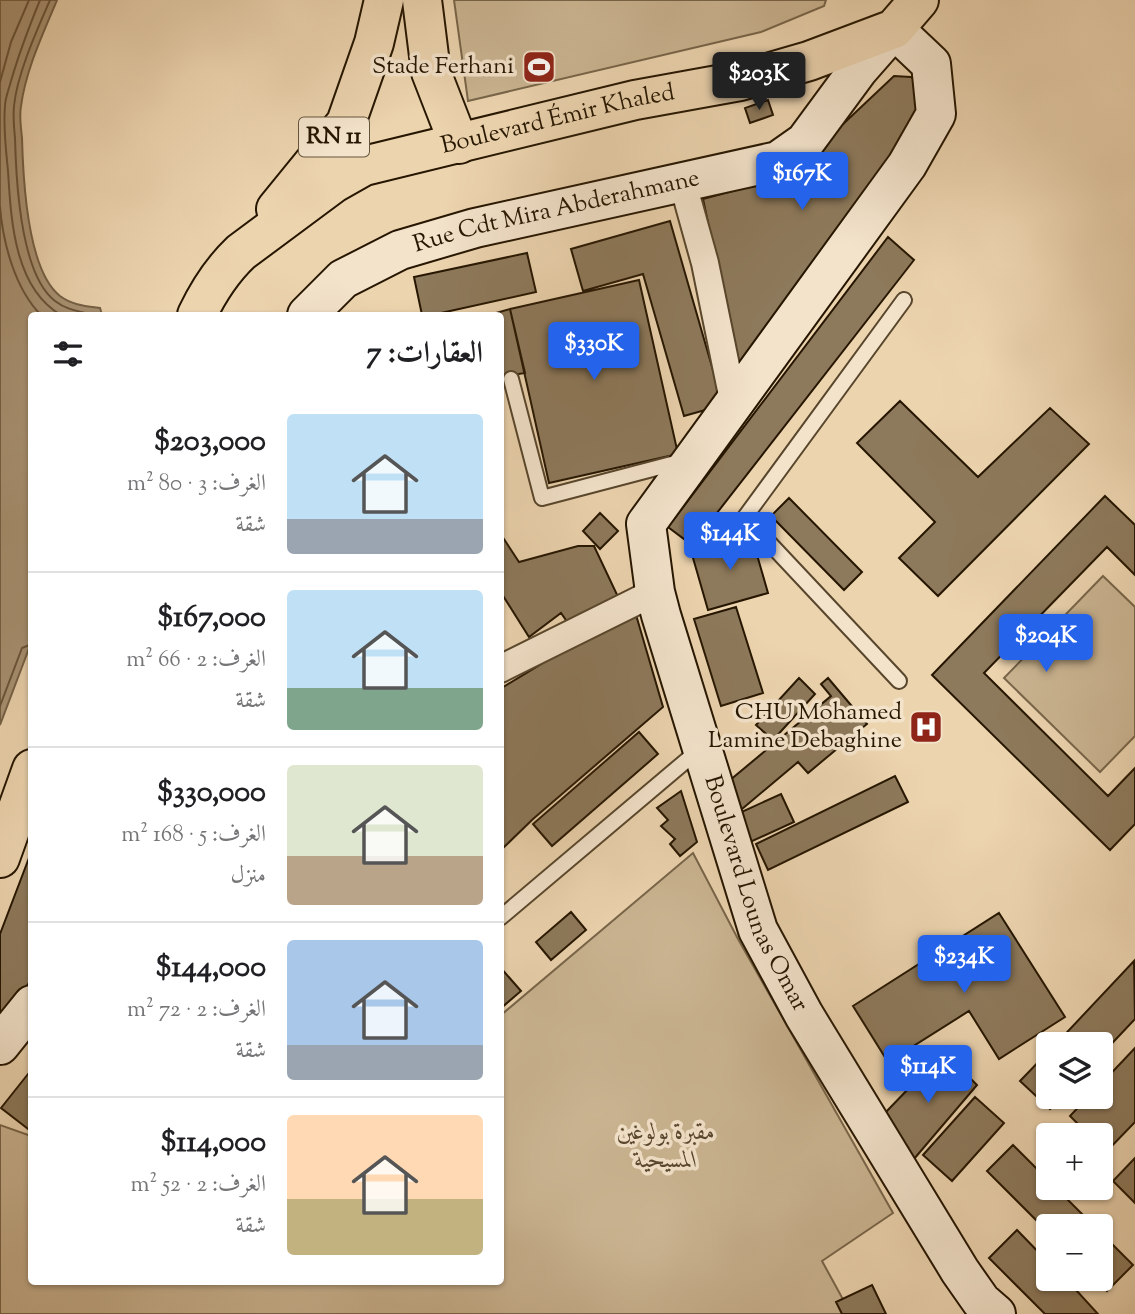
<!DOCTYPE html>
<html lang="ar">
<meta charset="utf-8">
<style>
:root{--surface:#fff;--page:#f6f6f6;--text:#202124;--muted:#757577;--line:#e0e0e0;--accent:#2563eb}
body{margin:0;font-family:"Sorts Mill Goudy",Amiri,serif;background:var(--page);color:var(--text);direction:rtl;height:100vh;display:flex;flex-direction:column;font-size:26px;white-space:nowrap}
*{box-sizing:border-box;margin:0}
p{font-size:23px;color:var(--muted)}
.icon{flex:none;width:38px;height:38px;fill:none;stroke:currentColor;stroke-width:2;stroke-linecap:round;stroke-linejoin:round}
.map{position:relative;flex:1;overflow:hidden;direction:ltr}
.sheet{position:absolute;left:28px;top:312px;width:476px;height:973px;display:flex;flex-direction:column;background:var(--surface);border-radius:7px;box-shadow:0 2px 5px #0004;direction:rtl}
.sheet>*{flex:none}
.tools{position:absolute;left:1036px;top:1032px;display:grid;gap:14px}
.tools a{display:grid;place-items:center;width:77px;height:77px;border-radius:7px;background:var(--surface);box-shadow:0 2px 5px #0004;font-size:35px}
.price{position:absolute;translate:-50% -60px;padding:0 16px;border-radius:7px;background:var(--accent);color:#fff;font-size:23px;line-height:46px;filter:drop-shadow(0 2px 4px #0008)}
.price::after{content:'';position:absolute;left:50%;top:42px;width:21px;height:16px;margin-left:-10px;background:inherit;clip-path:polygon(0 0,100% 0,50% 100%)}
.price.active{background:#222;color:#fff}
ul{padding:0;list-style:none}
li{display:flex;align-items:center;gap:21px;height:175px;padding:0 21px}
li+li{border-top:2px solid var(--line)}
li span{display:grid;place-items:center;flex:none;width:196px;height:140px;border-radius:7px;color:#555}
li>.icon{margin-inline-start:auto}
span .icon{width:84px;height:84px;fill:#fffc;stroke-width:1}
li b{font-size:30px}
h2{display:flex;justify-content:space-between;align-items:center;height:84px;padding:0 21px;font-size:30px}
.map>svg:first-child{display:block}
</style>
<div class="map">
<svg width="1135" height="1314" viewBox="0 0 1135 1314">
<rect width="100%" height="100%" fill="#ecd4af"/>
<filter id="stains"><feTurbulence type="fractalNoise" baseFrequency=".00286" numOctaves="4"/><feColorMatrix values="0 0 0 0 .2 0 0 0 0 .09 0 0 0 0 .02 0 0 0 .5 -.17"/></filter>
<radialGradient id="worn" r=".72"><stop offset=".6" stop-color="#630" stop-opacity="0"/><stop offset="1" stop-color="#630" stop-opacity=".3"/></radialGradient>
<path fill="#cab491" stroke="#786549" stroke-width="2" d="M454 0H826L824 6 761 32 468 101Z
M1103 576 1135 607V736L1100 772 1004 678Z
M693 853 738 939 893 1213 822 1261 851 1314H0V1125L31 1136 32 1281H500L501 1015Z"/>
<path fill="#a99374" stroke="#756146" stroke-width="2" d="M0 0H57C43 34 26 69 21 106 19 116 21 128 22 138 23 177 27 270 60 296 72 305 85 306 100 308L102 315H32L31 643 0 725Z"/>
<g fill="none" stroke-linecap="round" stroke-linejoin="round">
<path stroke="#68543a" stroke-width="2" d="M40 0C29 27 19 53 11 81 9 89 5 98 5 106 3 127 6 150 8 171 11 219 14 288 61 315
M50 0C37 30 17 74 14 106 13 116 14 128 15 138 16 179 20 274 55 301 68 311 80 311 94 315
M0 82 11 42 29 0
M0 207C3 243 15 289 41 315
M0 706 22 648 32 644"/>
</g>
<path fill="#8d795b" stroke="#261601" stroke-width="2" d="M894 76 911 77 924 86 915 128 739 370 703 199 788 176Z
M768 100 773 115 750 123 745 108Z
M670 221 723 405 684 416 643 274 583 291 571 249Z
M888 237 914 260 692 545 668 527Z
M527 253 536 292 432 315H422L414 277Z
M639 280 678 454 549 483 510 309Z
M510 309 525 373 500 377V315H489Z
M900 401 978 477 1050 408 1089 444 938 596 899 558 935 522 857 443Z
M1105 496 1135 525V575L1107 547 984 673 1108 796 1135 768V824L1110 850 932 675Z
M789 498 862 572 844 590 771 516Z
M600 513 618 531 600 549 583 531Z
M500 533 519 562 578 546H594L620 601 570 626 561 613 529 637 500 591Z
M751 534 768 593 708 610 691 551Z
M736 607 763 693 721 706 694 619Z
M634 608 663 707 533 819 500 851V689Z
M799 678 815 694 773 740 756 725Z
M828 678 867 724 808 773 798 762 736 814 717 791 831 696 821 684Z
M639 732 658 754 552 846 533 824Z
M895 776 908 802 768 870 756 844Z
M681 791 697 842 680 856 670 844 675 839 661 826 668 820 657 808Z
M781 794 794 822 748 843 735 815Z
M32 850V979L0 1021V934Z
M571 912 586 930 551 960 536 942Z
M999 913 1065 1017 999 1059 969 1011 888 1062 853 1006Z
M1134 961 1135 1019 1101 1055V1045H1055Z
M500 967 521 991 500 1009Z
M1135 1048V1122L1106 1152 1101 1146V1136H1090L1070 1116 1088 1097H1101V1084Z
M1048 1052V1097H1061L1050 1109 1020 1081Z
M939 1057 965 1083 969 1077 977 1085 914 1159 885 1113Z
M32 1069V1132L1 1108Z
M975 1097 1004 1123 952 1181 923 1155Z
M1013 1145 1048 1180V1188H1056L1095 1227H1048V1232L987 1171Z
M1135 1158V1203L1113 1181Z
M1017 1230 1048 1262V1279H1066L1098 1314H1045L989 1258Z
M1101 1233 1133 1265 1107 1291 1095 1279H1101Z
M872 1285 886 1314H842L836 1302Z"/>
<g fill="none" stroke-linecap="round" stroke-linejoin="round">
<defs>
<path id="lane" d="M511 379 542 498 683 461
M899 681 745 517 904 300
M500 918 700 749"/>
<path id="street" d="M683 184 705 263 734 405
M500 669 655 592"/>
<g id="secondary">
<path id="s1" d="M307 315 343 279 400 250 475 228 778 161 805 142 858 70 894 29 931 64 936 114 907 165 646 524 655 592 661 615 758 930 804 1015 960 1271 981 1301 996 1314"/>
<path d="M0 1045 32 1005"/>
</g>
<g id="primary">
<path d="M422 0 431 72 459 144"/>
<path d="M276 209 346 123 374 43 384 0"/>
<path id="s2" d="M197 315C208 292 222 270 241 252L334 183 364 166 635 100 740 81 809 61 894 29 919 0"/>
<path d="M0 858 32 769"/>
</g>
</defs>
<use href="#lane" stroke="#58462c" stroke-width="18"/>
<use href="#street" stroke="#58462c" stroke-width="30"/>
<use href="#secondary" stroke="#261601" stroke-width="42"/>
<use href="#primary" stroke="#261601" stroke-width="42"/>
<use href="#lane" stroke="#f3e3cb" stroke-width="14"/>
<use href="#street" stroke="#f3e3cb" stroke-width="26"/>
<use href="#secondary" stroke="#f3e3cb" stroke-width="38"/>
<use href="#primary" stroke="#ecd4af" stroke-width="38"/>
</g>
<defs>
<symbol id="stadium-square" viewBox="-11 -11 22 22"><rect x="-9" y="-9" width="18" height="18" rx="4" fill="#8f2418" stroke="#f3e3cb"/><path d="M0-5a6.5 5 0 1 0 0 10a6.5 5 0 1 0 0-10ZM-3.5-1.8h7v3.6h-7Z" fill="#fff"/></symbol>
<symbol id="hospital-square" viewBox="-11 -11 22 22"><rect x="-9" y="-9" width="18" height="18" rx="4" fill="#8f2418" stroke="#f3e3cb"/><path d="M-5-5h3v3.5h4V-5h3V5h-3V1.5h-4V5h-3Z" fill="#fff"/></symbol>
</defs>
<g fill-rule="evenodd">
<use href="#stadium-square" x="520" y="48" width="38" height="38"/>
<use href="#hospital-square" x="907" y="708" width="38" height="38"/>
</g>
<g text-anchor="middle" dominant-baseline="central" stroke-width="7" stroke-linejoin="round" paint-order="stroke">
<rect fill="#f3e3cb" stroke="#64543e" stroke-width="2" x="299" y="117.5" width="70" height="39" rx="5"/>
<g font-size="23" font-weight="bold" fill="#261601">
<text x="334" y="137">RN 11</text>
</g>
<g font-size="24" fill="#261601" stroke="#f3e3cb" text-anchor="end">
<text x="514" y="67">Stade Ferhani</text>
<text x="902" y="713">CHU Mohamed<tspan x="902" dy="28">Lamine Debaghine</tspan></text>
</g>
<g font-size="24" fill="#261601" stroke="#f3e3cb">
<text stroke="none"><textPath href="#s2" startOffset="427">Boulevard Émir Khaled</textPath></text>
<text stroke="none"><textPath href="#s1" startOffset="276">Rue Cdt Mira Abderahmane</textPath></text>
<text stroke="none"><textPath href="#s1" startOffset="1671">Boulevard Lounas Omar</textPath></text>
</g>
<g font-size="24" font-style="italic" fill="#57452c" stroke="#f3e3cb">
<text x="666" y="1133">مقبرة بولوغين<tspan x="666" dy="28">المسيحية</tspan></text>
</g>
</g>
<rect width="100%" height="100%" filter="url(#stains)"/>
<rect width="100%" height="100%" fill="url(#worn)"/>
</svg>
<div class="tools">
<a><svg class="icon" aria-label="layers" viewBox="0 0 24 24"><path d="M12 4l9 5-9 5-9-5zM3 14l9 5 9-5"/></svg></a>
<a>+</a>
<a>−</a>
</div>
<b class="price active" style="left:759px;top:112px">$203K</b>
<b class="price" style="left:802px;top:212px">$167K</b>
<b class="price" style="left:594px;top:382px">$330K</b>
<b class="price" style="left:730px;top:572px">$144K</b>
<b class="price" style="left:1046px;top:674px">$204K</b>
<b class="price" style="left:964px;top:995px">$234K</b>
<b class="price" style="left:928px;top:1105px">$114K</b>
<section class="sheet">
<h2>العقارات: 7<svg class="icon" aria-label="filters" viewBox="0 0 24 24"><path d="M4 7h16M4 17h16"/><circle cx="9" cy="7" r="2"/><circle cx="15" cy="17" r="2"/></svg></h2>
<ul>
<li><span style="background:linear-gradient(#bfe0f5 75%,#9aa5b1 0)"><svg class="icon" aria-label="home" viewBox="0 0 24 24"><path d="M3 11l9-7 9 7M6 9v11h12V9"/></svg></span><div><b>$203,000</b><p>الغرف: 3 · 80 m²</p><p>شقة</p></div></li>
<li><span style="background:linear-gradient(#bfe0f5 70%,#7fa58c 0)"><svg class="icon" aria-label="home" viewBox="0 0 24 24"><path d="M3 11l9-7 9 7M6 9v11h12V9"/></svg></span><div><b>$167,000</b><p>الغرف: 2 · 66 m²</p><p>شقة</p></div></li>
<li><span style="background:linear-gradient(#dfe7d0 65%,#b9a48a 0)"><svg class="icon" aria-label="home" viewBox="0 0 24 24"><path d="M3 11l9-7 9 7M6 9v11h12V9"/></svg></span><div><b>$330,000</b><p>الغرف: 5 · 168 m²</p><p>منزل</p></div></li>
<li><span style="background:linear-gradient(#a9c7e8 75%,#9aa5b1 0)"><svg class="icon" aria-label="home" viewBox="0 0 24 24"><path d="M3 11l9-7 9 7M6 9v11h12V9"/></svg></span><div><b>$144,000</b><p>الغرف: 2 · 72 m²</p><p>شقة</p></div></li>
<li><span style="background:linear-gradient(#ffd9b3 60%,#c2b280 0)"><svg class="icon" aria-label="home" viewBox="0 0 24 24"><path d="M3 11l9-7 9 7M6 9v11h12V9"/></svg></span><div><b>$114,000</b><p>الغرف: 2 · 52 m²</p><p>شقة</p></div></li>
</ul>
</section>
</div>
